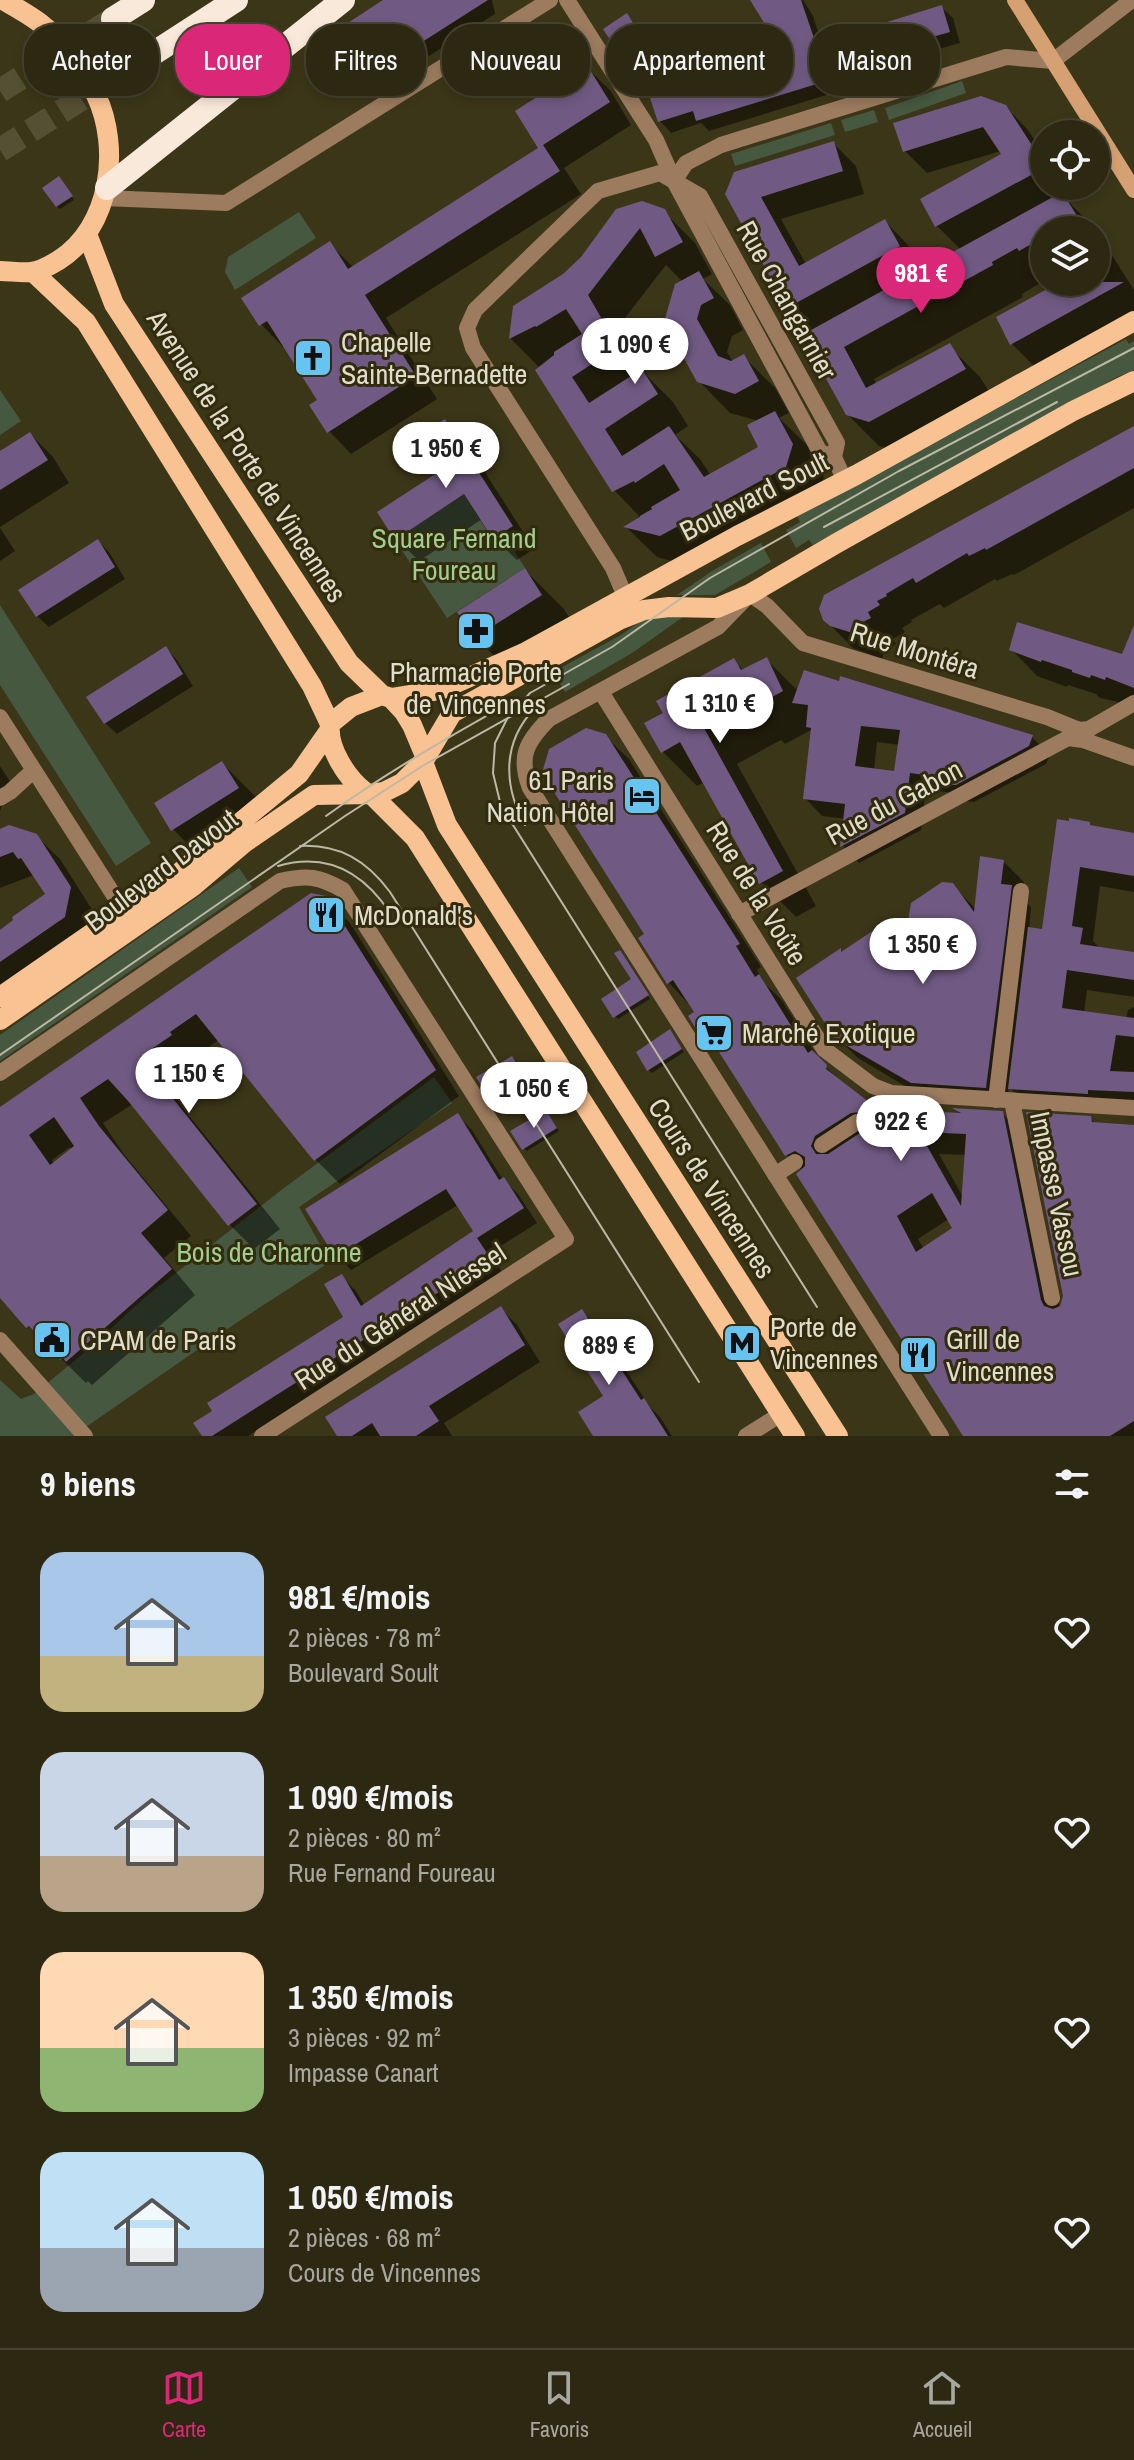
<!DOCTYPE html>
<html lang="fr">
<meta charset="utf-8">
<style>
:root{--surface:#2d2812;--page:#393420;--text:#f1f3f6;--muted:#a7a69f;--line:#484432;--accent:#db2777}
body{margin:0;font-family:"Archivo Narrow",sans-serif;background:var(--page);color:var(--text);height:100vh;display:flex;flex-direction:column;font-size:30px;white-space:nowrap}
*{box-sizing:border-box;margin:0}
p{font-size:26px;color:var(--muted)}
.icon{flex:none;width:44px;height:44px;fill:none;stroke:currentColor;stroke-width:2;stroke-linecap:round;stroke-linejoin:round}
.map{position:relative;height:1436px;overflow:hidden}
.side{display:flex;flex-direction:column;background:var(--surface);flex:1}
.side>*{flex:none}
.top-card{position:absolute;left:24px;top:24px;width:1086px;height:72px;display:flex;gap:16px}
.buttons{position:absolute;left:1030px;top:120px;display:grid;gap:16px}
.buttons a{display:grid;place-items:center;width:80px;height:80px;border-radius:50%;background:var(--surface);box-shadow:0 4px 12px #0003,0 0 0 2px var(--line);font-size:40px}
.price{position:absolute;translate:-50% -68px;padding:0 18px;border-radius:28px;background:#fff;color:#222;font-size:26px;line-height:52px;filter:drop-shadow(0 2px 4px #0008)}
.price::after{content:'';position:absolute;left:50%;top:48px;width:24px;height:18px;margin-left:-12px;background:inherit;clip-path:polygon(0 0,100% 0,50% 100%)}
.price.selected{background:var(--accent);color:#fff}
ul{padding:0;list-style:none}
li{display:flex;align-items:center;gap:24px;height:200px;padding:0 40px}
li span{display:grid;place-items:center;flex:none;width:224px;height:160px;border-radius:24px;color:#555}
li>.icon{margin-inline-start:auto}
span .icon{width:96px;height:96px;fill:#fffc;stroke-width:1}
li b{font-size:34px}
h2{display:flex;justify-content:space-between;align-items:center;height:96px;padding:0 40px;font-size:34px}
.tag{padding:0 28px;border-radius:32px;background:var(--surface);box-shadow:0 4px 12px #0003,0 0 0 2px var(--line);font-size:28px;line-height:72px}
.tag.selected{background:var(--accent);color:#fff}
.tabs{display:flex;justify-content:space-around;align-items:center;height:112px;border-top:2px solid var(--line);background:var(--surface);font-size:22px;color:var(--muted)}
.tabs a{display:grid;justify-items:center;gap:4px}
.tabs .selected{color:var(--accent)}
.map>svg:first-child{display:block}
</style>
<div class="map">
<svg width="1134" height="1436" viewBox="0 0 1134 1436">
<rect width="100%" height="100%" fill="#3c3618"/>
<path fill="#465840" d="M962 81 966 93 889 120 885 108Z
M874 110 878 122 845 132 841 120Z
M831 123 835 135 735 166 731 154Z
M299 212 316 238 235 290 225 272 228 257Z
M1126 339 1129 344 1134 341V370L1115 378 813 545 809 540 796 548 786 530 800 522 797 516Z
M0 390 21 421 0 435Z
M464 494 492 539 503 533 525 568 447 618 395 540Z
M761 543 771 562 715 595H677L712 571Z
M0 605 151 843 116 866 0 685Z
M663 615 683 617 632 653 565 692 553 672 621 635 642 620Z
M239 868 252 887 0 1061V1035Z
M434 1077 452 1103 299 1207 330 1262 239 1321 73 1436H0V1380L21 1399 34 1394 90 1348 144 1298 284 1188Z"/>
<path fill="#0007" fill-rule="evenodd" d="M387 0H492L495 14 374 91 343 69 332 58Z
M752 0H803L813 16 822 44 941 7 953 18 960 43 925 53 928 64 709 131 701 123 671 133 660 121 778 58 765 20Z
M626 16 638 27 657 58 637 71 625 60Z
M587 68 610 90 631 125 564 168 581 194 386 318 437 399 351 454 329 431 320 400 285 345 283 347 261 324 330 244 354 268 541 149 518 112Z
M1005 106 1028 130 1044 154V186H1064L1067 190 1060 193 1096 230H1044V281L1022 294 1023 297 874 379 877 385 949 346 980 377 995 401 901 453 879 446 847 414 813 331 789 307 727 194 833 143 856 166 864 194 781 219 806 264 885 221 907 244 922 271 961 250 937 226 1004 155 1001 151 927 173 905 151Z
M62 182 74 200 60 209 57 206Z
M663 211 695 243 712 274 703 279 730 305 743 330 732 336 727 352 733 362 744 357 775 388 789 413 779 418 806 444 824 477 817 498 693 567 657 557 626 527 642 519 614 490 540 368 511 339 515 307ZM666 265 683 282 699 381 730 413 759 421 761 448 711 476 700 459 675 435 688 426 673 402 647 376 618 327Z
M1096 230 1134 290V325L1043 375 1012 344 1065 282H1096Z
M445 422 467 444 534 549 517 560 494 538 482 519 419 561 396 538 449 468Z
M1134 428V508L1014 575 1012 574 997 581 995 579 944 608 940 604 911 620 912 622 902 628 905 632 893 639 896 644 885 650 882 659 853 648 826 621Z
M30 434 53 457 69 483 0 527V454Z
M0 528 15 551 0 561Z
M98 541 109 552 125 579 49 627 37 616Z
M525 570 564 609 580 635 515 676 475 637 460 612Z
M1134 643V703L1131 705 1100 698 1096 694 1068 685 1067 687 1037 676 1011 649 1123 657Z
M166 648 177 660 193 686 117 734 105 723Z
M766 659 798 691 840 683 841 679 1032 737 1050 755 1046 764 974 802 960 800 952 793 926 789 921 830 859 863 843 846 846 819 822 816 805 798 813 729 785 744 781 740 737 764 816 906 796 917 761 882 705 782 697 786 662 751 665 714 734 660 744 671ZM877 742 900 745 896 773 874 771Z
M605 736 629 759 761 967 757 970 766 985 781 999 820 1061 845 1086 884 1120 962 1115 957 1110 1002 1113 1025 1136 1060 1311 1065 1296 1090 1118 1096 1124 1134 1127V1436H965L803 1171 786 1154 725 1058 702 1036 697 1013 669 983 641 939 647 935ZM939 1154 967 1155 963 1197ZM949 1219 955 1228 924 1249 918 1239Z
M222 763 261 802 277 828 212 869 173 829Z
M0 766 11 783 0 811Z
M1089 824 1093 827 1134 835V892L1100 886 1093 941 1102 950 1134 955V997L1087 990 1084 1013 1126 1019 1128 1010 1134 1007V1111L1031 1109 1009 1087 1006 1107 933 1103 858 1058 836 1037 841 951 843 953 908 937 952 885 977 910 1004 862 1024 882 1022 898 1031 907 1029 929 1044 931Z
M0 831 36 836 60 859 93 911 87 939 0 999V932L47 895 34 875 0 888Z
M325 898 350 923 459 1096 340 1184 316 1160 219 1040 193 1057 195 1060 163 1083 280 1229 254 1249 230 1225 133 1104 103 1123 123 1153 191 1236 164 1258 195 1295 92 1385 88 1381 86 1383 28 1326 0 1295V1110ZM70 1147 72 1150 54 1164 52 1160Z
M622 955 650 999 618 1019 615 1016 633 979Z
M672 1034 684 1052 652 1073 649 1070Z
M515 1061 525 1078 492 1098 489 1095Z
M549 1115 559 1131 527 1151 524 1148Z
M458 1116 472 1130 503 1180 518 1194 537 1223 490 1253 503 1274 248 1436H204L215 1412 346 1318 341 1276 356 1291 365 1306 476 1232 458 1205 351 1270 337 1256 307 1210Z
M500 1308 517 1325 540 1362 444 1423 452 1436H340Z
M582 1311 599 1328 649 1406 660 1417 672 1436H595L606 1397Z"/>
<path fill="#705a83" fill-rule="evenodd" d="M383 0H488L361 81 329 58 335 54 331 34Z
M750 0H801L816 44 942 5 950 32 915 42 918 53 696 121 693 111 658 122 649 95 775 57 763 21Z
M627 13 647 46 624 61 603 29Z
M587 65 610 102 543 145 560 171 365 295 416 376 327 433 309 405 317 400 267 321 259 326 241 298 330 241 348 269 538 148 515 111Z
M981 96 1006 105 1044 164V168L935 227 920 199 1001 154 983 127 903 152 893 123Z
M834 141 843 171 761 197 799 266 885 219 900 246 787 308 725 194 734 172Z
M59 176 73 196 56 207 42 188Z
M1062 192 1086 230H1044V237L1019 251 1017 248 992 262 993 265 844 347 866 388 950 343 966 369 869 422 846 415 802 335Z
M642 201 665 209 683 242 655 257 640 228 588 295 618 347 572 377 589 403 642 369 658 394 605 429 622 456 669 426 704 477 758 447 747 425 775 411 793 444 786 467 660 536 623 527 640 517V516L652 509 651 507 680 490 664 464 635 483 634 481 612 492 535 370 554 355V352L582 334 566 309 536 327 535 326 509 339 513 306 563 274 581 257 616 209Z
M699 271 714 298 701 305 697 319 718 356 731 361 744 354 759 381 735 394 697 382 664 322 675 284Z
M1060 282H1124L1010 345 996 317Z
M445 419 513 526 493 539 464 494 395 540 377 512 446 467 424 432Z
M1134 426V468L986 550 985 548 969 556 967 553 916 583 913 578 886 594 887 596 877 601 880 605 868 612 871 618 859 624 856 634 830 626 823 620 819 609 824 595Z
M30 432 48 460 0 490V451Z
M98 539 115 567 36 617 18 590Z
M525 568 542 595 474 638 457 612Z
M1017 622 1122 654 1134 625V688L1106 677 1105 680 1091 675 1090 678 1072 672V670L1042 660 1041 662 1009 650Z
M166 646 183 674 104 724 86 697Z
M767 657 783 691 749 710 746 705 704 728 783 871 759 884 680 742 661 753 644 723 663 713 656 701 734 658 741 670Z
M804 670 839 681 840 676 1033 735 1029 746 956 785 940 784V777L910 773 905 813 840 847 845 804 803 799 811 728 806 727 808 705 792 703ZM861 726 900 730 894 771 855 766Z
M586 728 606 734 740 944 736 946 755 977 759 974 808 1053 812 1050 827 1065 826 1069 869 1102 861 1112 851 1113 815 1136 811 1146 816 1154H828L863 1131 868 1123 878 1122 895 1110 961 1113 952 1108 1003 1111 1041 1300 1044 1306 1053 1309 1060 1306 1063 1296 1026 1112 1091 1116 1092 1122 1134 1125V1421L1110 1436H963L796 1174 805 1166V1157L795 1151 785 1156 707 1033 701 1037 688 1016 694 1012 673 980 667 984 638 938 644 934 542 773 549 749ZM919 1132 966 1134 961 1206ZM932 1193 952 1228 916 1252 897 1216Z
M222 761 239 788 171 831 154 803Z
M1069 818 1090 822V825L1134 833V876L1080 867 1072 926 1083 928 1080 944 1134 952V980L1067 970 1062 1008 1134 1018V1037L1116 1035 1110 1071 1134 1072V1092L1088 1090V1094L1008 1089 1028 927 1042 929 1057 819 1069 821Z
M9 825 37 834 71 887 65 917 0 962V930L13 920 12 917 45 894 21 858 18 859 13 852 0 857V829Z
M980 856 1004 860 1001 884 1012 885 986 1088 911 1083 835 1039 796 978 841 948V952L877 928 906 934 911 903 942 882 953 883 974 912Z
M311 893 326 896 436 1070 314 1161 196 1014 170 1032 172 1035 140 1057 257 1204 228 1226 129 1102 108 1079 80 1098 99 1126 168 1210 141 1233 172 1269 66 1362 63 1358 60 1360 29 1326 26 1328 0 1298V1107ZM54 1117 74 1146 50 1165 29 1135Z
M620 950 649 995 613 1018 601 999 631 979 614 953Z
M670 1029 682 1049 647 1071 636 1052Z
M512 1056 523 1075 488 1096 476 1077Z
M546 1110 557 1128 522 1150 510 1131Z
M458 1113 499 1180 504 1177 524 1208 477 1238 491 1259 212 1436H202L193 1423 212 1411 207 1403 343 1317 324 1284 342 1274 361 1306 473 1231 446 1189 335 1257 305 1209Z
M501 1306 525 1345 429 1406 439 1421 416 1436H380L372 1423 352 1436H337L325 1417Z
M582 1309 641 1400 644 1398 668 1436H593L578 1412 603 1396 558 1324Z"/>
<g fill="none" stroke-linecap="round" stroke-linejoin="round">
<path stroke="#554f33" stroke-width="24" stroke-dasharray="24 12" stroke-linecap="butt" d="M0 91 113 19
M0 150 140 62"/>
<path stroke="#9c7b5e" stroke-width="16" d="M567 0 656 140 674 181 820 452 834 457
M674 181 686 163 721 145 1006 57 1053 61 1132 0
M104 198 226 203 550 0
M625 596 613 568 473 348 467 328 475 310 598 191 660 173 700 196 837 443 834 457 845 481
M601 692 824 1049 873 1086 891 1093 1134 1108
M0 717 124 911
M0 798 10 792 34 770
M739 914 1068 738 1083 740 1134 758
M0 1073 280 881C307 875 319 876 343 890L566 1239 262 1436
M996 1100 1021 891
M1012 1101 1052 1298
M872 1113 886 1104 891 1093
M822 1145 857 1122
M775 1175 795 1162
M0 1340 85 1436
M746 1436 781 1414
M941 1436 530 788C518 757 526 742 549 719L718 627 750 594 767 606 803 643 1047 717 1079 730 1089 729 1134 703"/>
<path stroke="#d5a172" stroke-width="16" d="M1015 0 1134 190"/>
<path stroke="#f8c292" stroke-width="20" d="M87 234 114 304 349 663 382 695 391 698 404 712 412 725 425 756
M0 271C10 271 21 273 31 272 40 271 51 265 59 260 111 227 121 148 96 95 85 72 60 38 40 23 28 14 15 7 3 0
M33 272 86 322 312 686 330 724
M391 698 440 690 524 653 737 536 856 475 1134 321
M423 762 447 825 838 1436
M365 792C347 778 327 748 330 724L351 707 382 695
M371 794 415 838 795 1436
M0 997 179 873 299 774 329 731
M0 1020 192 887 244 843 314 795 371 794 384 792 402 783 423 762 452 713 619 620 644 610 669 607 717 608 750 594 837 543 1073 411 1134 381"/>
<path stroke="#f9e9db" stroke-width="24" d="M113 19 143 0
M140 62 236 0
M107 188 343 0"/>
<path stroke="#bdb8a4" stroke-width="2" d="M824 527 1057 402
M326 816C387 772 451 735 517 699
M525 825C503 785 502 742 535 708
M300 846C340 844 367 861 390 892L699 1382
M278 866C327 852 363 872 390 913
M0 1055 345 816 424 765 569 684
M817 1307 501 806 493 773 495 743 507 719 530 693 612 647 710 578 899 471 1134 348"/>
</g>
<defs>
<symbol id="church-square" viewBox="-11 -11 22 22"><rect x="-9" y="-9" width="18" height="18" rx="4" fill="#67c4f0" stroke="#322b0d"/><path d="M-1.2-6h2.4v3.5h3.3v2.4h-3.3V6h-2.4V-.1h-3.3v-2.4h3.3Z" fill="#111"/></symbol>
<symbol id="pharmacy-square" viewBox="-11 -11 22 22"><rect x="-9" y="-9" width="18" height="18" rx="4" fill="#67c4f0" stroke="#322b0d"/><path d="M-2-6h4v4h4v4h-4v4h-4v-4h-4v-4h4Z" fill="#111"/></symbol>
<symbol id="hotel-square" viewBox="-11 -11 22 22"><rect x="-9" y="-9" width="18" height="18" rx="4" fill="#67c4f0" stroke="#322b0d"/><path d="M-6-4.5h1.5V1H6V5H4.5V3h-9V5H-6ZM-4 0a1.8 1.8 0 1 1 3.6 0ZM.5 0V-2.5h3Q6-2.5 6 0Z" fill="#111"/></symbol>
<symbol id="restaurant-square" viewBox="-11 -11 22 22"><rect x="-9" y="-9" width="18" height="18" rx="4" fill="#67c4f0" stroke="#322b0d"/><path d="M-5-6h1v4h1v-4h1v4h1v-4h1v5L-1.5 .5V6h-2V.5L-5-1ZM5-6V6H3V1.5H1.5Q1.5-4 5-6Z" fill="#111"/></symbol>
<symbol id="supermarket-square" viewBox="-11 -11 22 22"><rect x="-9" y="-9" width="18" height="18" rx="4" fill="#67c4f0" stroke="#322b0d"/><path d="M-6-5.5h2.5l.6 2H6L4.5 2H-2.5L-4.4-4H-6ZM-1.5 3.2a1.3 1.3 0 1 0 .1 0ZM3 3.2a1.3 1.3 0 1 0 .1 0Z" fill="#111"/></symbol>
<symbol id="civic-square" viewBox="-11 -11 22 22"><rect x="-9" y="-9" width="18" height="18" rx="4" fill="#67c4f0" stroke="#322b0d"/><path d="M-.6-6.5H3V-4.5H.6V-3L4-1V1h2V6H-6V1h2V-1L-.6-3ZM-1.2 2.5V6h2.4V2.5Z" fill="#111"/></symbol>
<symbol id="metro-square" viewBox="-11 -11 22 22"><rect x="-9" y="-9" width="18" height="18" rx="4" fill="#67c4f0" stroke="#322b0d"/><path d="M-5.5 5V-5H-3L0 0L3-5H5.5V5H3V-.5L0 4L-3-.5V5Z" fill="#111"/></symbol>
</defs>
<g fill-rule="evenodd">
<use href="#church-square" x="291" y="336" width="44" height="44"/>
<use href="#pharmacy-square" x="454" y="609" width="44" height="44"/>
<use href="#hotel-square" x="620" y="774" width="44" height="44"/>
<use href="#restaurant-square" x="304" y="893" width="44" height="44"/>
<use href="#supermarket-square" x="692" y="1011" width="44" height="44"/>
<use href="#civic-square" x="30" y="1318" width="44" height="44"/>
<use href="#metro-square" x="720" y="1321" width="44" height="44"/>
<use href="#restaurant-square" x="896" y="1333" width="44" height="44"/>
</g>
<g text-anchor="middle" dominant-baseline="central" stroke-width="6" stroke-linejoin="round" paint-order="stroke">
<g font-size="28" fill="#e1ddcc" stroke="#322b0d">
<text transform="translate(787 300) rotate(61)">Rue Changarnier</text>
<text transform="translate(247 456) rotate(57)">Avenue de la Porte de Vincennes</text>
<text transform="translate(754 496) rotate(-27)">Boulevard Soult</text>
<text transform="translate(915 650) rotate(17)">Rue Montéra</text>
<text transform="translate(894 802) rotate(-28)">Rue du Gabon</text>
<text transform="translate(161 870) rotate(-37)">Boulevard Davout</text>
<text transform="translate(757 893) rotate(58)">Rue de la Voûte</text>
<text transform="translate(712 1188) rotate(57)">Cours de Vincennes</text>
<text transform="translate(1057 1194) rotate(78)">Impasse Vassou</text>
<text transform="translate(400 1316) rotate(-33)">Rue du Général Niessel</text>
</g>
<g font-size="28" fill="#e1ddcc" stroke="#322b0d" text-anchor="start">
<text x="341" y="342">Chapelle<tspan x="341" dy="32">Sainte-Bernadette</tspan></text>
<text x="476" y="672" text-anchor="middle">Pharmacie Porte<tspan x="476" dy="32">de Vincennes</tspan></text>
<text x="614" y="780" text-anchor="end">61 Paris<tspan x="614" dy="32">Nation Hôtel</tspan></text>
<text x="354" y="915">McDonald's</text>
<text x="742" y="1033">Marché Exotique</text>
<text x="770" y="1327">Porte de<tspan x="770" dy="32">Vincennes</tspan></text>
<text x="946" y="1339">Grill de<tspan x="946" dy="32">Vincennes</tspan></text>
<text x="80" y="1340">CPAM de Paris</text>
</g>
<g font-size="28" fill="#a0ce8f" stroke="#322b0d">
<text x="454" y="538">Square Fernand<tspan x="454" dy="32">Foureau</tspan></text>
<text x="269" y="1252">Bois de Charonne</text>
</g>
</g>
</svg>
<div class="buttons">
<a><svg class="icon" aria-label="locate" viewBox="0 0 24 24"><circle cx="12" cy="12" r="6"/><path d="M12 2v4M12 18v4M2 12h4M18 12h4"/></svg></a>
<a><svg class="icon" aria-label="layers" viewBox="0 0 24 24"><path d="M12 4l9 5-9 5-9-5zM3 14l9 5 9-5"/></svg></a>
</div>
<b class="price selected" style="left:921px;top:315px">981 €</b>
<b class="price" style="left:635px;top:386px">1 090 €</b>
<b class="price" style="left:446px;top:490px">1 950 €</b>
<b class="price" style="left:720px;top:745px">1 310 €</b>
<b class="price" style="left:923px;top:986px">1 350 €</b>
<b class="price" style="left:189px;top:1115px">1 150 €</b>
<b class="price" style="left:534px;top:1130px">1 050 €</b>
<b class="price" style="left:901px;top:1163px">922 €</b>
<b class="price" style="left:609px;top:1387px">889 €</b>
<div class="top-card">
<a class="tag">Acheter</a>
<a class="tag selected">Louer</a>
<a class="tag">Filtres</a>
<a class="tag">Nouveau</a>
<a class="tag">Appartement</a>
<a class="tag">Maison</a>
</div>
</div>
<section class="side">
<h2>9 biens<svg class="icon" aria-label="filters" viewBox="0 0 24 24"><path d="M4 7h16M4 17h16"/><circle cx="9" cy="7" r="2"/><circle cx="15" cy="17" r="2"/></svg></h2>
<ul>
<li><span style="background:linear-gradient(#a9c7e8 65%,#c2b280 0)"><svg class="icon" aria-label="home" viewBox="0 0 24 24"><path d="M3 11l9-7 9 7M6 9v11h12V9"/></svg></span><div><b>981 €/mois</b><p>2 pièces · 78 m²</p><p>Boulevard Soult</p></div><svg class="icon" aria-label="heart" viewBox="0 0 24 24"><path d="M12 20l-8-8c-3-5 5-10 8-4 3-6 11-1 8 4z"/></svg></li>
<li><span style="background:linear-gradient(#c9d6e8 65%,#b9a48a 0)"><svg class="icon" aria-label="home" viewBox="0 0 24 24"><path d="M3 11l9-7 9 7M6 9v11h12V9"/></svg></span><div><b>1 090 €/mois</b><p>2 pièces · 80 m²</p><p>Rue Fernand Foureau</p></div><svg class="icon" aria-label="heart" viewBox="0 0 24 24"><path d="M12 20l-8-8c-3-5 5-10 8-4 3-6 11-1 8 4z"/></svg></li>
<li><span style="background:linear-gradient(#ffd9b3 60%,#8fb573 0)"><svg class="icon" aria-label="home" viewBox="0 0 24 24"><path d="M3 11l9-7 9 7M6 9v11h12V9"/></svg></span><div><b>1 350 €/mois</b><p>3 pièces · 92 m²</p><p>Impasse Canart</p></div><svg class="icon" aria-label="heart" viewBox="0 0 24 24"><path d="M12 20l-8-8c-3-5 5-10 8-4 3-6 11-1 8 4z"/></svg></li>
<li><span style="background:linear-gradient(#bfe0f5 60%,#9aa5b1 0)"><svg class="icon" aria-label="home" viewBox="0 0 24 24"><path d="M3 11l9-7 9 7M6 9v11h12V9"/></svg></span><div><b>1 050 €/mois</b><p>2 pièces · 68 m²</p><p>Cours de Vincennes</p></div><svg class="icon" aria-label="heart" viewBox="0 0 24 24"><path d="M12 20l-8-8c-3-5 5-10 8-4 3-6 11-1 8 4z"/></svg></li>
</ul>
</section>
<nav class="tabs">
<a class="selected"><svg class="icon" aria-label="map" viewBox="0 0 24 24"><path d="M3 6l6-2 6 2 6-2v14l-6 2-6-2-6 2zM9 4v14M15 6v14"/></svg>Carte</a>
<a><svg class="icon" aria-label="saved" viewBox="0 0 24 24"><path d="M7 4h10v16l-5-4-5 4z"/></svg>Favoris</a>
<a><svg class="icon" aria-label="home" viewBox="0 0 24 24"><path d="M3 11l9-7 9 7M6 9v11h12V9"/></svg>Accueil</a>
</nav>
